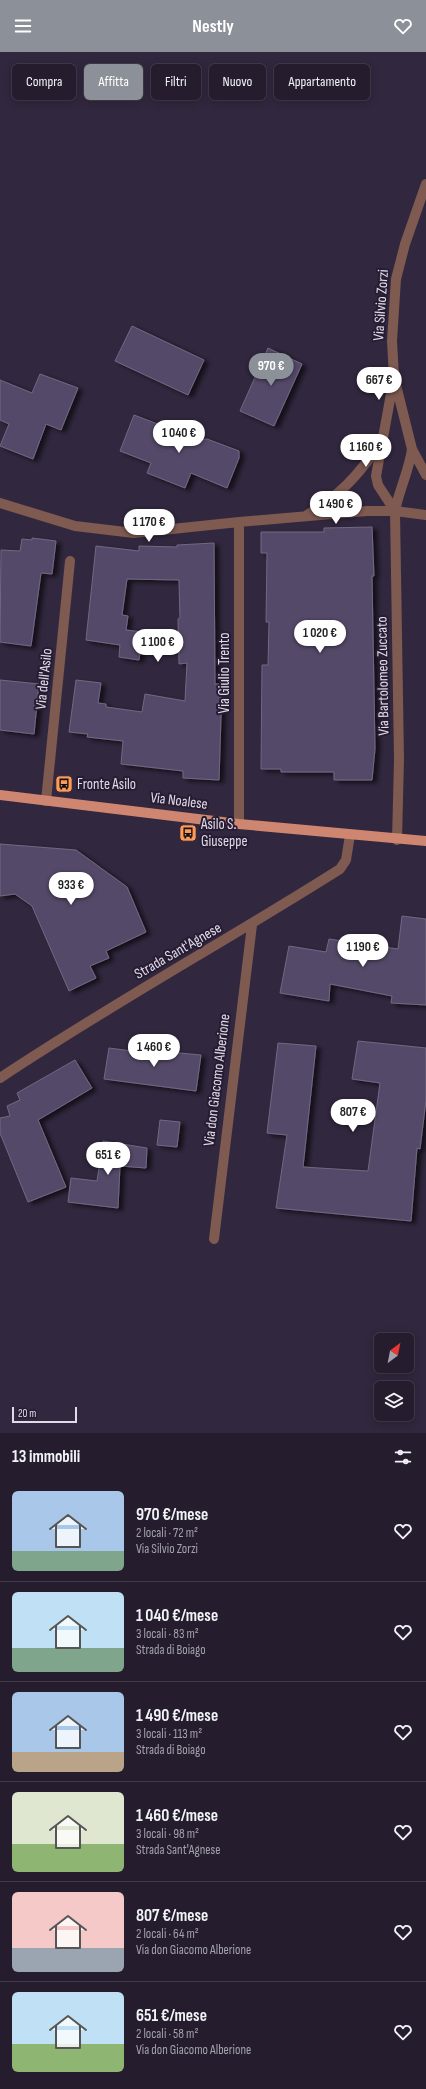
<!DOCTYPE html>
<html lang="it">
<meta charset="utf-8">
<style>
:root{--surface:#251d2e;--page:#312a3a;--text:#f1f3f6;--muted:#a3a2aa;--line:#423b4a;--accent:#8c9099}
body{margin:0;font-family:"Sofia Sans Condensed",sans-serif;background:var(--page);color:var(--text);height:100vh;display:flex;flex-direction:column;font-size:15px;white-space:nowrap}
*{box-sizing:border-box;margin:0}
p{font-size:13px;color:var(--muted)}
.icon{flex:none;width:22px;height:22px;fill:none;stroke:currentColor;stroke-width:2;stroke-linecap:round;stroke-linejoin:round}
.map{position:relative;height:1381px;overflow:hidden}
.panel{display:flex;flex-direction:column;background:var(--surface);flex:1}
.panel>*{flex:none}
.top-card{position:absolute;left:12px;top:12px;width:402px;height:36px;display:flex;gap:8px}
.needle{width:26px;rotate:32deg}
.fabs{position:absolute;left:374px;top:1281px;display:grid;gap:8px}
.fabs a{display:grid;place-items:center;width:40px;height:40px;border-radius:6px;background:var(--surface);box-shadow:0 2px 10px #0003,0 0 0 1px var(--line);font-size:20px}
.scale{position:absolute;left:12px;bottom:10px;width:65px;box-sizing:border-box;padding-left:4px;border:2px solid #e0dae9;border-top:0;font-size:11px;line-height:14px;white-space:nowrap;color:#e0dae9;-webkit-text-stroke:3px #271d33;paint-order:stroke}
.price{position:absolute;translate:-50% -34px;padding:0 9px;border-radius:14px;background:#fff;color:#222;font-size:13px;line-height:26px;filter:drop-shadow(0 1px 2px #0008)}
.price::after{content:'';position:absolute;left:50%;top:24px;width:12px;height:9px;margin-left:-6px;background:inherit;clip-path:polygon(0 0,100% 0,50% 100%)}
.price.selected{background:var(--accent);color:#fff}
ul{padding:0;list-style:none}
li{display:flex;align-items:center;gap:12px;height:100px;padding:0 12px}
li+li{border-top:1px solid var(--line)}
li span{display:grid;place-items:center;flex:none;width:112px;height:80px;border-radius:6px;color:#555}
li>.icon{margin-inline-start:auto}
span .icon{width:48px;height:48px;fill:#fffc;stroke-width:1}
li b{font-size:17px}
h2{display:flex;justify-content:space-between;align-items:center;height:48px;padding:0 12px;font-size:17px}
.chip{padding:0 14px;border-radius:6px;background:var(--surface);box-shadow:0 2px 10px #0003,0 0 0 1px var(--line);font-size:14px;line-height:36px}
.chip.selected{background:var(--accent);color:#fff}
header{display:flex;justify-content:space-between;align-items:center;height:52px;padding:0 12px;background:var(--accent);color:#fff;font-size:18px;font-weight:700}
.map>svg:first-child{display:block}
</style>
<header><svg class="icon" aria-label="menu" viewBox="0 0 24 24"><path d="M4 6h16M4 12h16M4 18h16"/></svg>Nestly<svg class="icon" aria-label="heart" viewBox="0 0 24 24"><path d="M12 20l-8-8c-3-5 5-10 8-4 3-6 11-1 8 4z"/></svg></header>
<div class="map">
<svg width="426" height="1381" viewBox="0 0 426 1381">
<defs>
<filter id="shadow"><feDropShadow dx="4.5" dy="2.5" stdDeviation="2" flood-color="#0009"/></filter>
</defs>
<rect width="100%" height="100%" fill="#31273e"/>
<path fill="#544969" stroke="#726883" filter="url(#shadow)" d="M132 274 204 308 188 343 115 309Z
M268 296 302 312 274 374 240 359Z
M40 322 78 336 61 378 46 372 33 407 0 394 9 372 0 368V328L32 341Z
M134 363 199 388 207 387 239 399V406L227 436 191 421 185 436 147 421 151 411 120 399Z
M372 475 374 524H372L375 697 372 728H334V720H281V717H261L262 613H268L269 570H266L267 501H261V480H324V476Z
M32 486 56 489 52 522 41 521 31 594 0 590 1 498 20 499 22 487 32 488Z
M214 491 215 632H222L219 728 183 726V719L121 712 123 689 87 685 88 682 69 680 76 628 101 631 98 651 106 652V655L142 660 145 642 185 649 187 611 179 612 178 567 180 566 179 528 127 527 122 563 128 564 126 578 143 580 139 608 119 605 120 593 86 588 96 494 139 499V494L177 495V493Z
M0 628 39 632 34 682 0 678Z
M0 792 76 798 127 835 146 880 106 899 109 906 90 914 96 926 69 939 32 854 15 842 0 844Z
M402 864 426 867V953L391 951 392 944 330 932 329 949 280 941 289 894 326 900 329 887 398 897Z
M358 989 426 996V1048L420 1097 417 1096 411 1169 276 1156 287 1083 267 1081 278 991 316 994 303 1115 368 1119 380 1031 352 1027Z
M109 996 147 1001 148 998 201 1003 196 1039 104 1027Z
M75 1008 92 1036 38 1068 66 1135 28 1150 0 1081V1066L10 1064 7 1054 20 1048 17 1041Z
M160 1068 180 1070 177 1095 157 1093Z
M103 1089 147 1096 146 1116 120 1114 118 1156 68 1150 71 1126 97 1129Z"/>
<g fill="none" stroke-linecap="round" stroke-linejoin="round">
<path stroke="#7e5a50" stroke-width="10" d="M426 132 405 192 396 227 392 289 394 325 412 397 426 423
M393 331 376 424 378 433 395 459
M0 451 75 474 134 481 239 470 367 459H395L426 463
M307 463C337 446 361 421 379 392
M46 749 70 509
M239 772V470
M397 788 399 707 395 459C399 438 409 419 412 397
M0 1026C111 952 228 888 340 817L346 808 350 783
M214 1187 252 873"/>
<path stroke="#cf8670" stroke-width="10" d="M0 743 239 772 426 789"/>
</g>
<defs>
<symbol id="bus-square" viewBox="-11 -11 22 22"><rect x="-9" y="-9" width="18" height="18" rx="4" fill="#ff9b5a" stroke="#271d33"/><path d="M-5-6H5V4H4V6H2V4H-2V6H-4V4H-5ZM-3.5-4V0h7V-4ZM-3.5 1.2v1.5H-2V1.2ZM2 1.2v1.5H3.5V1.2Z" fill="#111"/></symbol>
</defs>
<g fill-rule="evenodd">
<use href="#bus-square" x="54" y="722" width="20" height="20"/>
<use href="#bus-square" x="178" y="771" width="20" height="20"/>
</g>
<g text-anchor="middle" dominant-baseline="central" stroke-width="4" stroke-linejoin="round" paint-order="stroke">
<g font-size="15" fill="#e0dae9" stroke="#271d33">
<text transform="translate(381 253) rotate(-86)">Via Silvio Zorzi</text>
<text transform="translate(224 621) rotate(-90)">Via Giulio Trento</text>
<text transform="translate(383 624) rotate(-91)">Via Bartolomeo Zuccato</text>
<text transform="translate(44 627) rotate(-84)">Via dell'Asilo</text>
<text transform="translate(179 749) rotate(7)">Via Noalese</text>
<text transform="translate(178 899) rotate(-30)">Strada Sant'Agnese</text>
<text transform="translate(217 1028) rotate(-83)">Via don Giacomo Alberione</text>
</g>
<g font-size="15" fill="#e0dae9" stroke="#271d33" text-anchor="start">
<text x="77" y="732">Fronte Asilo</text>
<text x="201" y="772">Asilo S.<tspan x="201" dy="17">Giuseppe</tspan></text>
</g>
</g>
</svg>
<div class="fabs">
<a><svg class="needle" viewBox="-14 -14 28 28"><path d="M0-13l5 13h-10z" fill="#e53935"/><path d="M0 13l5-13h-10z" fill="#a3a2aa"/></svg></a>
<a><svg class="icon" aria-label="layers" viewBox="0 0 24 24"><path d="M12 4l9 5-9 5-9-5zM3 14l9 5 9-5"/></svg></a>
</div>
<div class="scale">20 m</div>
<b class="price selected" style="left:271px;top:335px">970 €</b>
<b class="price" style="left:379px;top:349px">667 €</b>
<b class="price" style="left:179px;top:402px">1 040 €</b>
<b class="price" style="left:366px;top:416px">1 160 €</b>
<b class="price" style="left:336px;top:473px">1 490 €</b>
<b class="price" style="left:149px;top:491px">1 170 €</b>
<b class="price" style="left:320px;top:602px">1 020 €</b>
<b class="price" style="left:158px;top:611px">1 100 €</b>
<b class="price" style="left:71px;top:854px">933 €</b>
<b class="price" style="left:363px;top:916px">1 190 €</b>
<b class="price" style="left:154px;top:1016px">1 460 €</b>
<b class="price" style="left:353px;top:1081px">807 €</b>
<b class="price" style="left:108px;top:1124px">651 €</b>
<div class="top-card">
<a class="chip">Compra</a>
<a class="chip selected">Affitta</a>
<a class="chip">Filtri</a>
<a class="chip">Nuovo</a>
<a class="chip">Appartamento</a>
</div>
</div>
<section class="panel">
<h2>13 immobili<svg class="icon" aria-label="filters" viewBox="0 0 24 24"><path d="M4 7h16M4 17h16"/><circle cx="9" cy="7" r="2"/><circle cx="15" cy="17" r="2"/></svg></h2>
<ul>
<li><span style="background:linear-gradient(#a9c7e8 75%,#7fa58c 0)"><svg class="icon" aria-label="home" viewBox="0 0 24 24"><path d="M3 11l9-7 9 7M6 9v11h12V9"/></svg></span><div><b>970 €/mese</b><p>2 locali · 72 m²</p><p>Via Silvio Zorzi</p></div><svg class="icon" aria-label="heart" viewBox="0 0 24 24"><path d="M12 20l-8-8c-3-5 5-10 8-4 3-6 11-1 8 4z"/></svg></li>
<li><span style="background:linear-gradient(#bfe0f5 70%,#7fa58c 0)"><svg class="icon" aria-label="home" viewBox="0 0 24 24"><path d="M3 11l9-7 9 7M6 9v11h12V9"/></svg></span><div><b>1 040 €/mese</b><p>3 locali · 83 m²</p><p>Strada di Boiago</p></div><svg class="icon" aria-label="heart" viewBox="0 0 24 24"><path d="M12 20l-8-8c-3-5 5-10 8-4 3-6 11-1 8 4z"/></svg></li>
<li><span style="background:linear-gradient(#a9c7e8 75%,#b9a48a 0)"><svg class="icon" aria-label="home" viewBox="0 0 24 24"><path d="M3 11l9-7 9 7M6 9v11h12V9"/></svg></span><div><b>1 490 €/mese</b><p>3 locali · 113 m²</p><p>Strada di Boiago</p></div><svg class="icon" aria-label="heart" viewBox="0 0 24 24"><path d="M12 20l-8-8c-3-5 5-10 8-4 3-6 11-1 8 4z"/></svg></li>
<li><span style="background:linear-gradient(#dfe7d0 65%,#8fb573 0)"><svg class="icon" aria-label="home" viewBox="0 0 24 24"><path d="M3 11l9-7 9 7M6 9v11h12V9"/></svg></span><div><b>1 460 €/mese</b><p>3 locali · 98 m²</p><p>Strada Sant'Agnese</p></div><svg class="icon" aria-label="heart" viewBox="0 0 24 24"><path d="M12 20l-8-8c-3-5 5-10 8-4 3-6 11-1 8 4z"/></svg></li>
<li><span style="background:linear-gradient(#f6c9c9 70%,#9aa5b1 0)"><svg class="icon" aria-label="home" viewBox="0 0 24 24"><path d="M3 11l9-7 9 7M6 9v11h12V9"/></svg></span><div><b>807 €/mese</b><p>2 locali · 64 m²</p><p>Via don Giacomo Alberione</p></div><svg class="icon" aria-label="heart" viewBox="0 0 24 24"><path d="M12 20l-8-8c-3-5 5-10 8-4 3-6 11-1 8 4z"/></svg></li>
<li><span style="background:linear-gradient(#bfe0f5 65%,#8fb573 0)"><svg class="icon" aria-label="home" viewBox="0 0 24 24"><path d="M3 11l9-7 9 7M6 9v11h12V9"/></svg></span><div><b>651 €/mese</b><p>2 locali · 58 m²</p><p>Via don Giacomo Alberione</p></div><svg class="icon" aria-label="heart" viewBox="0 0 24 24"><path d="M12 20l-8-8c-3-5 5-10 8-4 3-6 11-1 8 4z"/></svg></li>
</ul>
</section>
